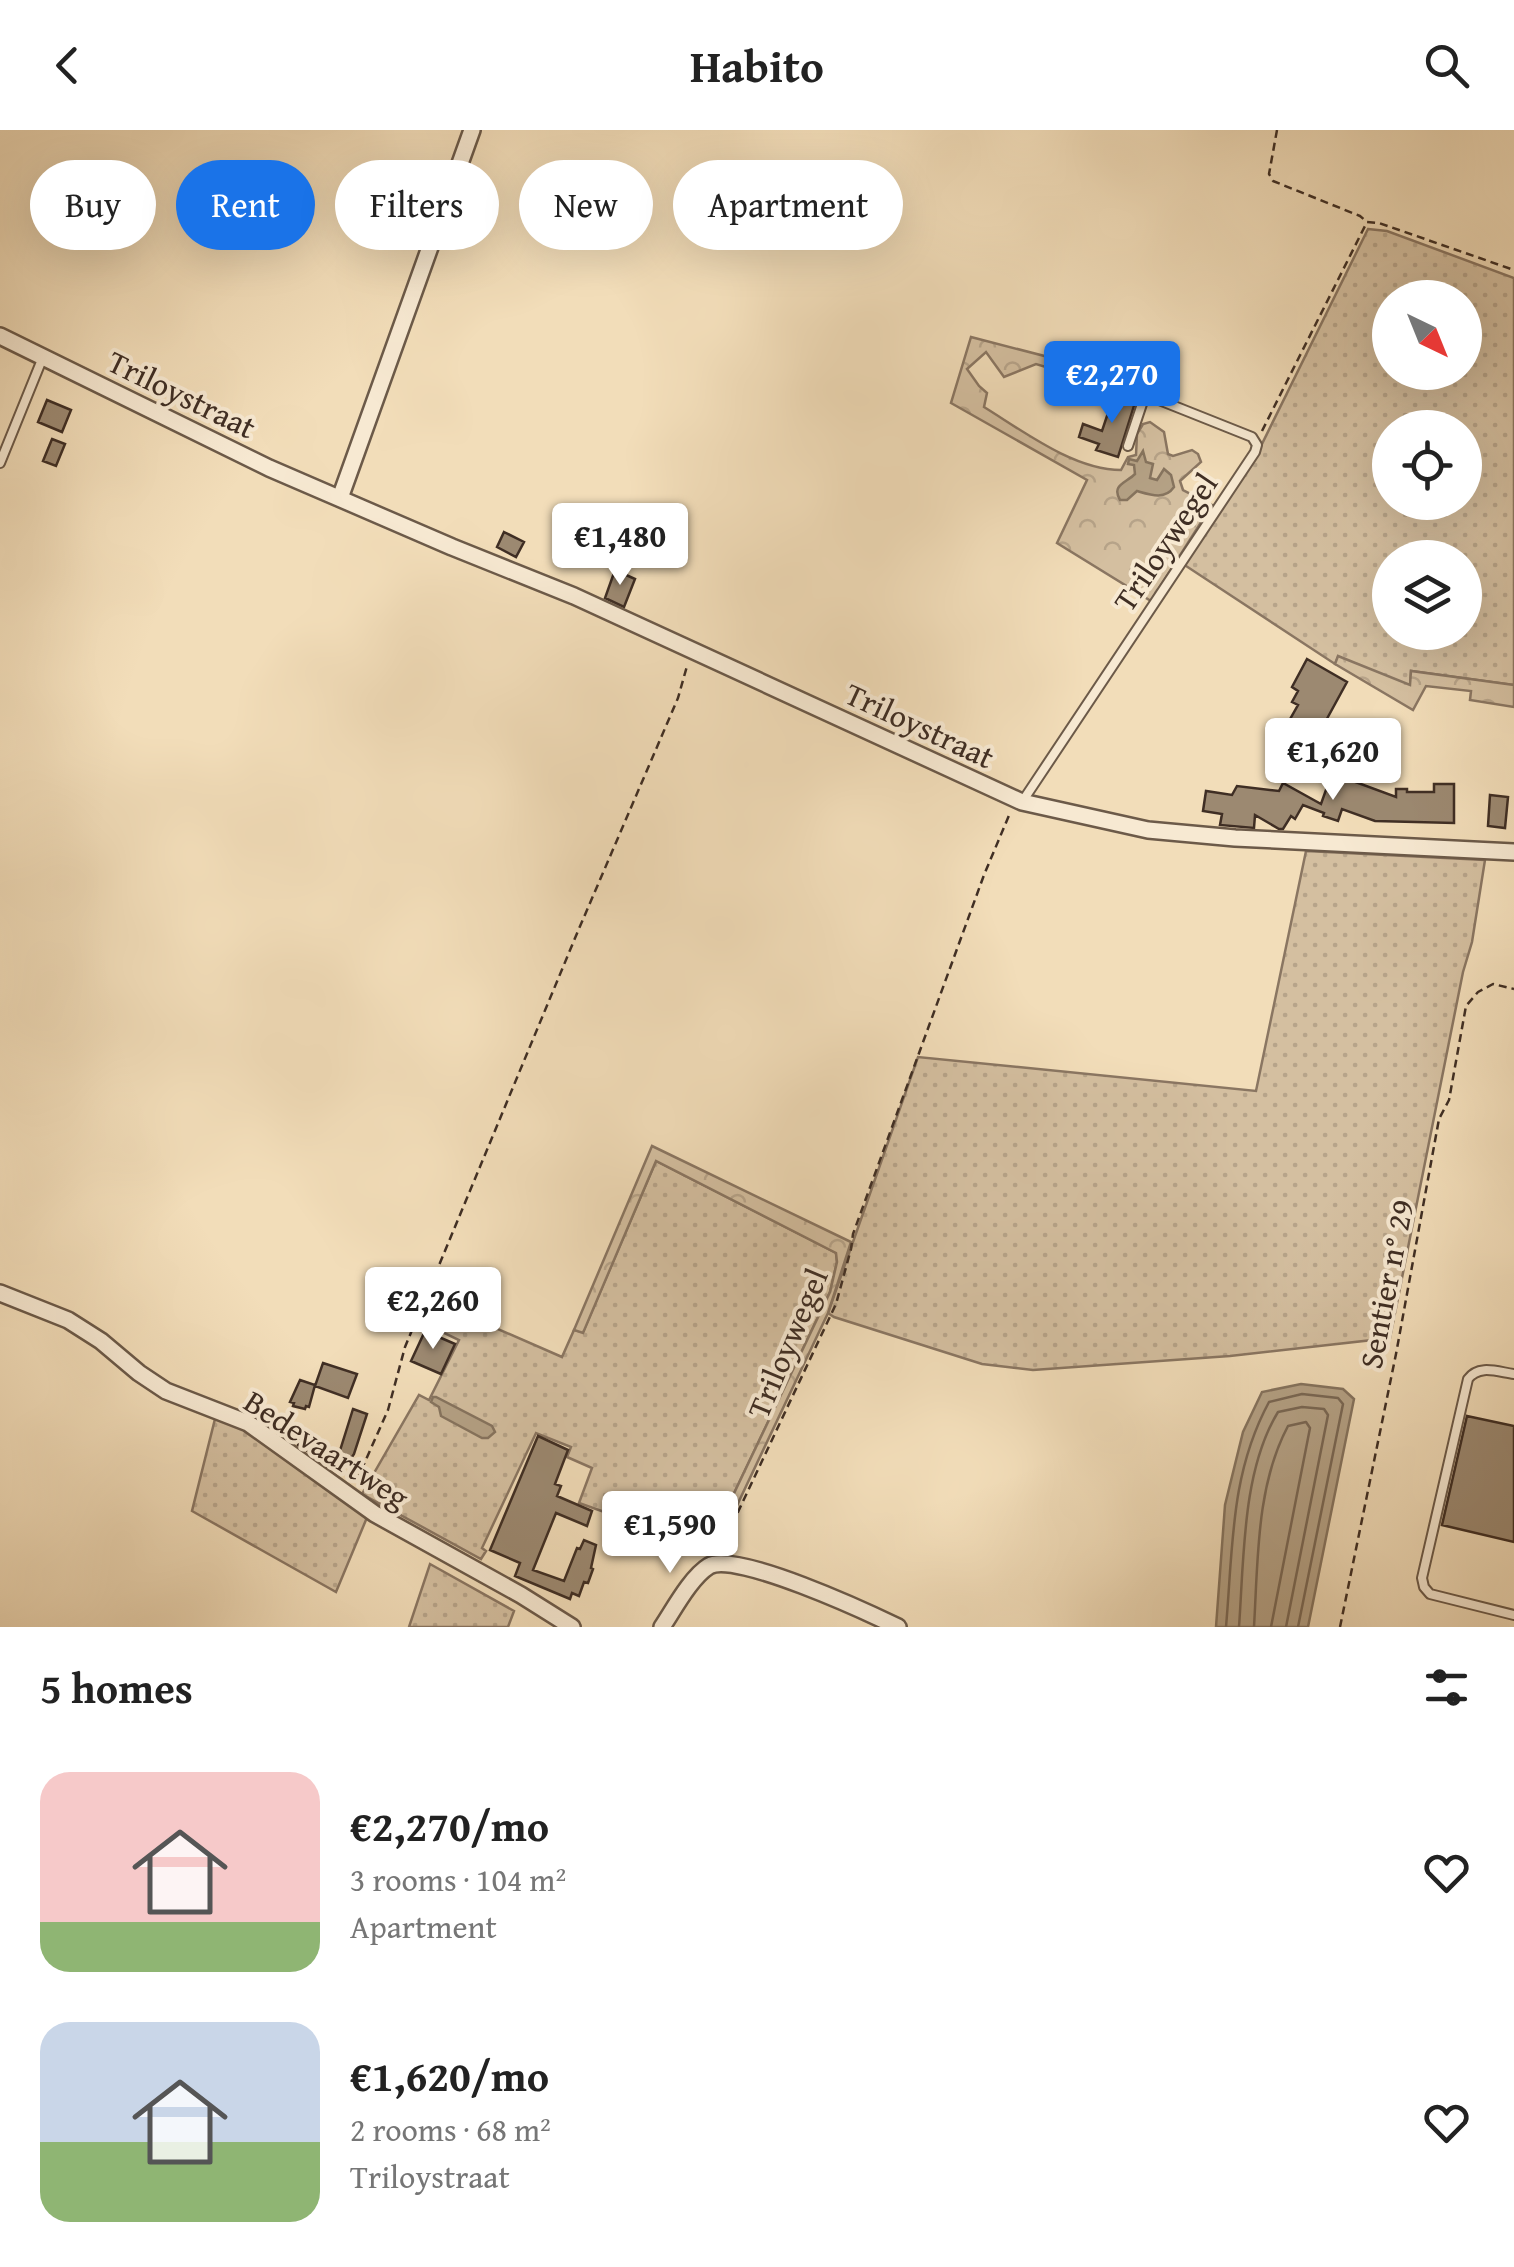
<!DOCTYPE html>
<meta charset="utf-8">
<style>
:root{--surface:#fff;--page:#f6f6f6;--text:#222;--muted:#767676;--accent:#1a73e8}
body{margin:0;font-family:"Gentium Book Plus",serif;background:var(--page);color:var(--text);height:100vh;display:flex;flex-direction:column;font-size:38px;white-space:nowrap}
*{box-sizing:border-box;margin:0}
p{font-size:32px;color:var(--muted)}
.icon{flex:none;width:55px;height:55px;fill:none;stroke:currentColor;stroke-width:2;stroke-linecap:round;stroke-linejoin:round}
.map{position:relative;height:1497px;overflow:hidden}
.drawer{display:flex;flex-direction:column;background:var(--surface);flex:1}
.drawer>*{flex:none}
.banner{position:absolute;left:30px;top:30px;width:1000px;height:90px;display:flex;gap:20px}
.needle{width:65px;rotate:137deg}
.controls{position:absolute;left:1372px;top:150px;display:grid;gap:20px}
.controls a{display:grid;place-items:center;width:110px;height:110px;border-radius:50%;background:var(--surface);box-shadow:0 10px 40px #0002;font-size:50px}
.price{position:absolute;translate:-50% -85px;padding:0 22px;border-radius:10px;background:#fff;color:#222;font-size:32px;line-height:65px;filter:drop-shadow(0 2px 5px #0008)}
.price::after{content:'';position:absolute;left:50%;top:60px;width:30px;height:22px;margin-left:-15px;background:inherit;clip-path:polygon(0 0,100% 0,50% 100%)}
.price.on{background:var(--accent);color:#fff}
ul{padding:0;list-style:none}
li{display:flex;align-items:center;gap:30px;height:250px;padding:0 40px}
li span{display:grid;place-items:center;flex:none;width:280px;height:200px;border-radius:30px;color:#555}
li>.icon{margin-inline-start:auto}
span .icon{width:120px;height:120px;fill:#fffc;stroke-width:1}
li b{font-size:42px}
h2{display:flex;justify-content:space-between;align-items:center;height:120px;padding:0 40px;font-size:42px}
.tag{padding:0 35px;border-radius:45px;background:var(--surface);box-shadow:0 10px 40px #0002;font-size:35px;line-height:90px}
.tag.on{background:var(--accent);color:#fff}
header{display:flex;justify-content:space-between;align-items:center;height:130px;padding:0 40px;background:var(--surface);font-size:45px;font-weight:700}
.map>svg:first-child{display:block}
</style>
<header><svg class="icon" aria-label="back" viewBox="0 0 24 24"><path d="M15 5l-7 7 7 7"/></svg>Habito<svg class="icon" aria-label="search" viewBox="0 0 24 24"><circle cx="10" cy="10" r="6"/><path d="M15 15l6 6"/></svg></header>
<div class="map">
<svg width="1514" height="1497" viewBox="0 0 1514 1497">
<defs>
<pattern id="grass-dots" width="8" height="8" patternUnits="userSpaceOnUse" patternTransform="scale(2.5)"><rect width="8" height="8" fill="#d4bfa0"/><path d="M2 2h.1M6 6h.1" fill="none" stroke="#b7a48a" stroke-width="1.8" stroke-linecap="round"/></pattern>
<pattern id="forest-crowns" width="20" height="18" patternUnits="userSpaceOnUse" patternTransform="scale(2.5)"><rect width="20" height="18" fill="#d4bfa0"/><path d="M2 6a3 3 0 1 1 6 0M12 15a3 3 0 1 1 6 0" fill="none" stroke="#b7a48a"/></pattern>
</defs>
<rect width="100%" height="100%" fill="#f2ddb9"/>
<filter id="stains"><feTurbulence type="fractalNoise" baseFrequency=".002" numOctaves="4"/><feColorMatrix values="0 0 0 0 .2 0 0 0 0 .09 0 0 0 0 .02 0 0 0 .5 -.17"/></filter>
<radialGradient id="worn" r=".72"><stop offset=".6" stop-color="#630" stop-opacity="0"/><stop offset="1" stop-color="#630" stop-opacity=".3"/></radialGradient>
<path fill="url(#grass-dots)" stroke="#8a7662" stroke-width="2.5" fill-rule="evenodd" d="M1368 99 1387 101 1514 148V555L1411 541 1410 556 1338 527 1335 534 1183 434 1256 326ZM1390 168H1465V242H1390ZM1390 298H1465V372H1390ZM1390 428H1465V502H1390Z
M1306 721 1485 730 1472 812 1463 842 1390 1208 1230 1226 1033 1240 982 1234 834 1187 828 1183 918 927 1256 961Z
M656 1031 836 1123 837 1132 830 1162 707 1420 604 1397 610 1384 579 1373 592 1338 567 1327 571 1317 536 1303 482 1418 486 1421 481 1429 362 1364 419 1265 429 1270 459 1210 417 1190 427 1168 562 1227 574 1200 583 1202Z
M216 1285 242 1295 368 1385 336 1462 192 1381Z
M430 1434 514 1481 508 1497H409Z"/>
<path fill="url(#forest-crowns)" stroke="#8a7662" stroke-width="2.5" d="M971 207 1110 243 1125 250 1120 259 1036 234 1004 247 986 222 967 239 979 256 987 263 984 277C1023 301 1074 340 1121 340L1128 327 1136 325 1137 304 1143 294 1150 292 1164 302 1168 324 1173 326 1192 320 1198 324 1201 332 1180 351 1183 360 1212 375 1151 471 1057 413 1087 350 951 273Z
M1338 526 1410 555 1411 541 1514 555V577L1470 570 1471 561 1426 556 1413 580 1335 534Z
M652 1016 851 1112 828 1183 714 1424 707 1420 830 1162 837 1132 836 1123 656 1031 583 1203 574 1200Z"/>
<path fill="#b5a286" stroke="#86745f" stroke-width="2.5" d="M1143 321 1146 332 1153 334 1150 348 1157 350 1164 339 1171 345 1174 357C1165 370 1151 365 1137 361L1127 370H1120C1111 355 1126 353 1135 344L1134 335 1128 334 1129 329 1137 331Z
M1301 1254 1343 1259 1354 1269 1308 1497H1216L1225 1375 1243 1302 1262 1262Z
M433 1267H436L492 1296 495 1302 488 1308H482L441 1286 439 1277 431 1272Z"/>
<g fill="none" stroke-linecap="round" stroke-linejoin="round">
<path stroke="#7a6855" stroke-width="2.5" d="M1226 1497C1233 1418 1230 1344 1269 1272L1302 1264 1338 1268 1343 1274 1298 1497
M1239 1497C1244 1429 1242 1341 1278 1282L1302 1277 1324 1279 1328 1285 1286 1497
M1254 1497C1258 1431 1256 1356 1288 1296L1306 1292 1310 1298 1271 1497"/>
</g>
<path fill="#9c8971" stroke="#3f2e24" stroke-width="2.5" d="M1128 263 1137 266 1118 327 1096 320 1099 314 1079 307 1083 294 1102 301 1114 265 1127 266Z
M47 270 71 280 62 302 38 292Z
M52 309 65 314 56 336 43 331Z
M504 402 524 412 516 427 497 417Z
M615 440 635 449 624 477 605 468Z
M1307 529 1347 552 1311 618 1316 620 1299 648 1268 628 1298 575 1292 572 1298 561 1292 557Z
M1337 629 1355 637 1350 650 1396 667V659H1407V662H1434V654H1454V693L1375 691 1342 679 1338 691 1323 686 1324 683 1303 675 1295 689 1291 686 1283 699H1279L1255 685 1254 698 1220 695 1222 684 1203 681 1206 661 1232 665 1237 656 1279 661 1283 653 1321 674Z
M1490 665 1508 667 1505 698 1488 696Z
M425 1201 455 1214 441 1244 411 1231Z
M323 1233 357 1244 348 1268 315 1256Z
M300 1250 315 1255 309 1277 306 1276 305 1279 293 1276 294 1273 290 1272Z
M353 1279 367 1284 354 1324 348 1333 338 1327Z
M1467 1286 1514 1296V1412L1442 1395Z
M538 1306 568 1320 555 1354 561 1356 557 1366 592 1381 587 1396 556 1383 533 1440 564 1451 577 1418 580 1419 584 1410 596 1415 591 1438 593 1439 588 1453 584 1452 579 1466 572 1463 570 1469 515 1446 520 1433 490 1420Z
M300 1310 338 1325 333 1337 298 1315Z"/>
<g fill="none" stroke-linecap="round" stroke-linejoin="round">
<defs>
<path id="service" d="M0 333 43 227
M1022 672 1255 322 1257 315 1252 307 1149 266 1144 268 1128 316
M1514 1244C1498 1242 1479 1234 1468 1249L1422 1448 1424 1457 1430 1464 1514 1485"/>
<path id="minor" d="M0 206 269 338 452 417 574 466 1022 672 1148 700 1235 708 1514 722
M340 368 472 0
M0 1163 68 1190 101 1211 139 1243 166 1261 248 1293 375 1384 521 1465 572 1497
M662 1497C674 1479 691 1447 709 1436 736 1421 867 1482 898 1497"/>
</defs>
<use href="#service" stroke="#6c5a49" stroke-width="12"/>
<use href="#minor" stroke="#6c5a49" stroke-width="20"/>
<path stroke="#3f2e24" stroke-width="2.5" stroke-dasharray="8 5" stroke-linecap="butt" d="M1277 0 1269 44 1273 51 1360 86 1366 91
M1262 301 1367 92 1379 93 1514 140
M356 1352 388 1280 405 1217 578 801 678 568 687 536
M721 1418 836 1174 851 1119 853 1104 984 745 1010 683
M1340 1497 1396 1224 1439 989 1449 970 1466 876 1478 862 1493 854 1514 859"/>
<use href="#service" stroke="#f7e9d2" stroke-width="8"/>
<use href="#minor" stroke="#f7e9d2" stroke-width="15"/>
</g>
<g text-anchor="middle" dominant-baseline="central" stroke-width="8" stroke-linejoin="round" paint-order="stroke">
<g font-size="32" fill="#3f2e24" stroke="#f7e9d2">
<text transform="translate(182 264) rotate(26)">Triloystraat</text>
<text transform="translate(1165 412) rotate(-56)">Triloywegel</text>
<text transform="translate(920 595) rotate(25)">Triloystraat</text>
<text transform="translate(1386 1154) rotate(-79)">Sentier n° 29</text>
<text transform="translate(787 1213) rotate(-67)">Triloywegel</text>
<text transform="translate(327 1319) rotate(33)">Bedevaartweg</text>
</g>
</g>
<rect width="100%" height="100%" filter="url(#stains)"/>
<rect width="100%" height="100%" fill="url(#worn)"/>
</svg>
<div class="controls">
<a><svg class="needle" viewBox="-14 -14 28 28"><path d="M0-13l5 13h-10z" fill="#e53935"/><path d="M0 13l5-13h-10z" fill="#767676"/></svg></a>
<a><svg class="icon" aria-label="locate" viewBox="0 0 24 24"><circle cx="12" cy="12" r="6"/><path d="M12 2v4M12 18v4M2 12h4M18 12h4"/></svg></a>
<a><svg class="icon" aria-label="layers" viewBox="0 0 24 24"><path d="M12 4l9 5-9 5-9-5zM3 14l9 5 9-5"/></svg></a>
</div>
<b class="price on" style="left:1112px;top:296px">€2,270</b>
<b class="price" style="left:620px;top:458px">€1,480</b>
<b class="price" style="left:1333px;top:673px">€1,620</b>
<b class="price" style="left:433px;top:1222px">€2,260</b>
<b class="price" style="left:670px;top:1446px">€1,590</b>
<div class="banner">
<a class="tag">Buy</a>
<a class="tag on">Rent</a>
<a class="tag">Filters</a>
<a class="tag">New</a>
<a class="tag">Apartment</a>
</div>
</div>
<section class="drawer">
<h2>5 homes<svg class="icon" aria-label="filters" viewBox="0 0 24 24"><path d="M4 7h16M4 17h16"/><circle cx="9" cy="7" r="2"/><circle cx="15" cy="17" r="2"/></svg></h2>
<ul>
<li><span style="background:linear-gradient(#f6c9c9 75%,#8fb573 0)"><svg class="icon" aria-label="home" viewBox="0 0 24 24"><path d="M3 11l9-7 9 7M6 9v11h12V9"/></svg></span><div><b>€2,270/mo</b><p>3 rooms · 104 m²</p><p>Apartment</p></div><svg class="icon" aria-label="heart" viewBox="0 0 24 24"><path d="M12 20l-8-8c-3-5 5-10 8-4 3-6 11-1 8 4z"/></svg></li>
<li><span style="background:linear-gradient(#c9d6e8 60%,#8fb573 0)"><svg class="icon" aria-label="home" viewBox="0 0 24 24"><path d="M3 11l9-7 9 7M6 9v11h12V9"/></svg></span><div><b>€1,620/mo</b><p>2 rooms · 68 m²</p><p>Triloystraat</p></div><svg class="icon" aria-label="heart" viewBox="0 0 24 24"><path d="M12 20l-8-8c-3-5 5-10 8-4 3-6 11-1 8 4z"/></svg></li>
</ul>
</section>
